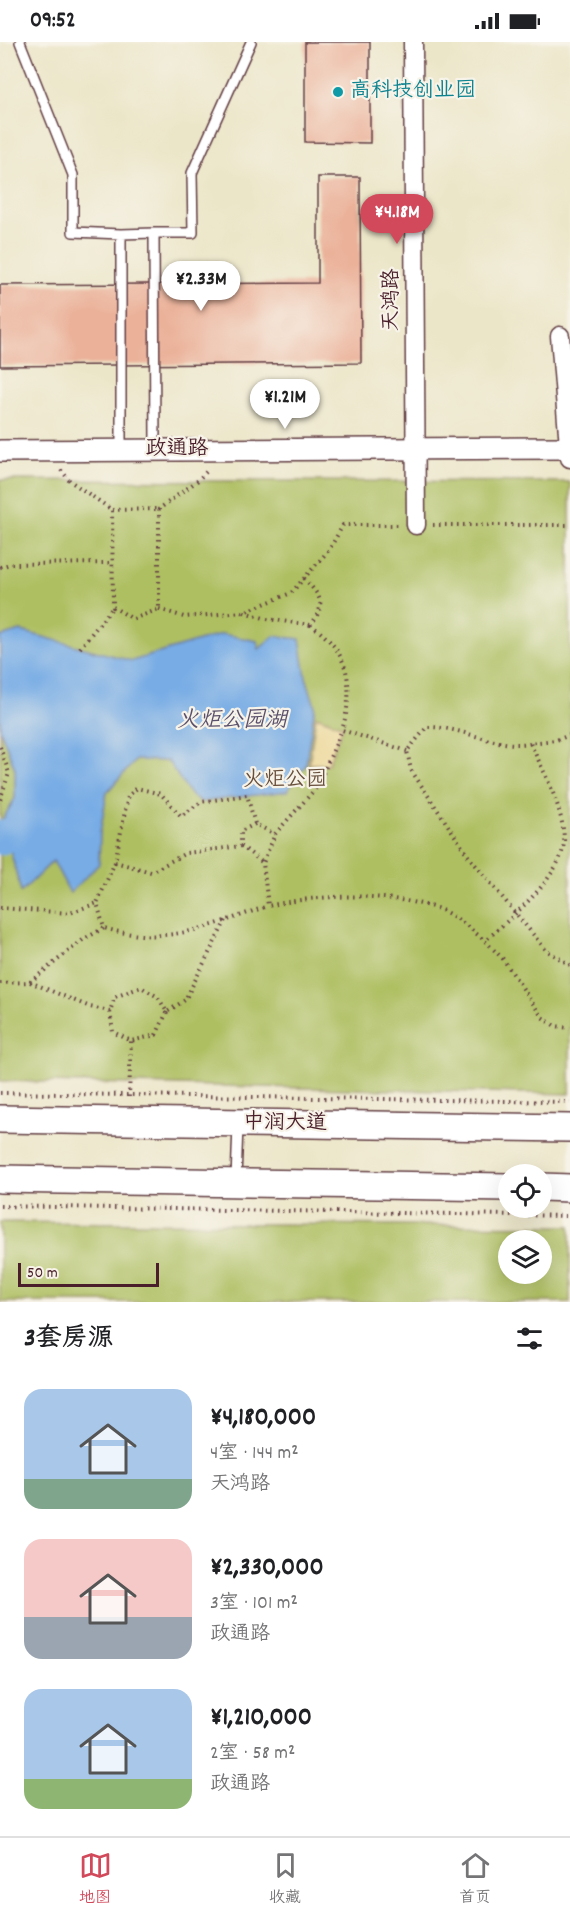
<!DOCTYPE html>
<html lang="zh">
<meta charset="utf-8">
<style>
:root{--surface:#fff;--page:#f6f6f6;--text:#202124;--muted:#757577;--line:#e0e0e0;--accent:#d1495b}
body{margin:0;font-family:Dekko,"LXGW WenKai TC",sans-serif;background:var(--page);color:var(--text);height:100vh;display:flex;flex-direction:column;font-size:22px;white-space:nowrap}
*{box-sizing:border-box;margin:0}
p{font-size:20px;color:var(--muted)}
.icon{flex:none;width:33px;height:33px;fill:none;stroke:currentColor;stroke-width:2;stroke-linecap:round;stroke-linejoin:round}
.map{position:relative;height:1260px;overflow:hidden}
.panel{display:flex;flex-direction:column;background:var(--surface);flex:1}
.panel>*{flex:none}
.fabs{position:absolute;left:498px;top:1122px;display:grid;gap:12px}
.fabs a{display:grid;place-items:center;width:54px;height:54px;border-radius:50%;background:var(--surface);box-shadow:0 6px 24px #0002;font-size:30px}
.scale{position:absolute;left:18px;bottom:15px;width:141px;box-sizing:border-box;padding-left:6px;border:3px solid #4a1f2b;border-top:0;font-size:16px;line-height:21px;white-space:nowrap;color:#4a1f2b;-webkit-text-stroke:4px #f7f3e8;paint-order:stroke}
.price{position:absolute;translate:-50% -51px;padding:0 14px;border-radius:21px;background:#fff;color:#222;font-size:20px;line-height:39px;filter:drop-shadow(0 2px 3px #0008)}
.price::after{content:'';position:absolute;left:50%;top:36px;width:18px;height:14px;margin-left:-9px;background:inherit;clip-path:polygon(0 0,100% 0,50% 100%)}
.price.current{background:var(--accent);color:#fff}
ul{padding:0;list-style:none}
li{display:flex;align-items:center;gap:18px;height:150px;padding:0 24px}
li span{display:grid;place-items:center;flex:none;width:168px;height:120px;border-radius:18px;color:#555}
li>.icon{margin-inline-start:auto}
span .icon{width:72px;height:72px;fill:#fffc;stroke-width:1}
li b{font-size:26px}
h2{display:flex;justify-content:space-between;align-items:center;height:72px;padding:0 24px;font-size:26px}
.status{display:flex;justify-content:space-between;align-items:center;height:42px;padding:0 30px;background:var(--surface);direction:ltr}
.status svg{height:16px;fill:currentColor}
.menu{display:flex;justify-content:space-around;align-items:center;height:84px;border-top:2px solid var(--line);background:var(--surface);font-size:16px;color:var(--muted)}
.menu a{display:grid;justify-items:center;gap:3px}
.menu .current{color:var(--accent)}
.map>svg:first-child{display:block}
</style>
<div class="status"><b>09:52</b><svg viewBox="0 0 49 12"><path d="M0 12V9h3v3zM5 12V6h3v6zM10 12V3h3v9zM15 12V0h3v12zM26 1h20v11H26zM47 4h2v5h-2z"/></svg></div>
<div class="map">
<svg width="570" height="1260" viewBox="0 0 570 1260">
<rect width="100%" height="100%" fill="#f7f3e8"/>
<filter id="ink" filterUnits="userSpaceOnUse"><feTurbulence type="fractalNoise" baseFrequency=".0167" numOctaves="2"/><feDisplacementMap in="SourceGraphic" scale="12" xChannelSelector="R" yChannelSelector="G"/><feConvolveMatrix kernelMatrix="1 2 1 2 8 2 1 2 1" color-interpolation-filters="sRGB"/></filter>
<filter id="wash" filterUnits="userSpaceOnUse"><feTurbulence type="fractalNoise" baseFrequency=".008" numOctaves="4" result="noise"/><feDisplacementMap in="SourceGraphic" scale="24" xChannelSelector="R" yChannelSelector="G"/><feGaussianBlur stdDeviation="1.35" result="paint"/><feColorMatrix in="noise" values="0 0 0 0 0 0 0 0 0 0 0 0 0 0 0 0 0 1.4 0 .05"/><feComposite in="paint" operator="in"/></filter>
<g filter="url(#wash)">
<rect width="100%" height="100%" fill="#ece6c9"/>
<path fill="#aebf62" stroke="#7c6f46" stroke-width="1.5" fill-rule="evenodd" d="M0 438 570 440V1052L0 1039Z
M0 1180 570 1184V1260H0ZM542 1198V1232H508V1198Z"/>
<path fill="#eeda9e" stroke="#9c7c64" stroke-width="1.5" d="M316 674 343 684 328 722H309Z"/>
<path fill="#77ace5" stroke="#606688" stroke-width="1.5" d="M21 589 132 619 222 592 257 599 259 607 274 594 300 597 306 635 315 664 306 723 287 749 201 760 191 754 168 719 136 718 107 750 100 791 99 822 70 851 53 819 21 850 9 803 0 782 15 756V727L0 687V595Z"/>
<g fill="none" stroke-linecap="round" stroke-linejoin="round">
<path stroke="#77ace5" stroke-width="34" d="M0 796 5 794"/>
</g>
<g id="blocks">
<path fill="#ebb199" d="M305 0H370V101L305 100Z
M318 135H360L361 321 0 324V243L318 241Z"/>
</g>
</g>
<g filter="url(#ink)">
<use href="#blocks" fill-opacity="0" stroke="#623d43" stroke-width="1.5"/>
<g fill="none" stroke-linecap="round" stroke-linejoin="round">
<defs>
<path id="service" d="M20 0 73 133V190L121 192V408
M121 192 154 191
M155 408 154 191H193L192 131 251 0
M236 1138 238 1083"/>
<path id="minor" d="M413 0 416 483
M560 294 570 416"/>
<path id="tertiary" d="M0 409 570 406"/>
<path id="primary" d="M0 1077 570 1086
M0 1137 508 1145
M542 1145 570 1146"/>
</defs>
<use href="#service" stroke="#623d43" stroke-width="12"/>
<use href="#minor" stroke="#623d43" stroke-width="21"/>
<use href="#tertiary" stroke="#623d43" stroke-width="24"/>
<use href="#primary" stroke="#623d43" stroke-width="30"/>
<path stroke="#623d43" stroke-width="4" stroke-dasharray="1.5 4.5" stroke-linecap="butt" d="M61 428 70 439 112 468 113 565 133 577 159 567V467L197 439 208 428
M112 468 159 467
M433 483H570
M0 525 10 522 112 521
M304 536C321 556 327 560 311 583 350 610 355 644 342 688
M159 567 184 575 244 570 291 551 329 508 343 483H399
M244 570 267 577 311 583
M80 606 113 565
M570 693 556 698 530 701C544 730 562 763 564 796 566 832 509 877 485 899L503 917 542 975 555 984 570 986
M530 701C495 707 462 684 427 685L407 709 411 728 469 815 546 908 570 923
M0 705 9 731 0 758
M407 709 342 688 317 745 275 792 263 821 268 864C321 852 383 850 436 866 454 872 471 887 485 899
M255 782 241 789V804L186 811 151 830 115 820 128 754 137 746 161 752 181 774 201 760 247 753 255 782 275 792
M241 804 263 821
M115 820 97 861 104 886C168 905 208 884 268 864
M0 866 70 871 97 861
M30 940 84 897 104 886
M0 941 30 940 90 965 110 969
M167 970 156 993 131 999 113 990 110 969 115 955 141 945 158 955 167 970 185 958 226 878
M0 1051 570 1060
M129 1055 131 999
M0 1164 570 1174"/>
<use href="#service" stroke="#fff" stroke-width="9"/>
<use href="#minor" stroke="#fff" stroke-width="18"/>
<use href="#tertiary" stroke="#fff" stroke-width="21"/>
<use href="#primary" stroke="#fff" stroke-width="27"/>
</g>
</g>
<circle fill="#0f9aa8" stroke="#f7f3e8" stroke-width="2" cx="338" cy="50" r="6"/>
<g text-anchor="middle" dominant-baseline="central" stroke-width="4.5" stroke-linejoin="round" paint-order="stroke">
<g font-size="21" fill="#0d838f" stroke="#f7f3e8" text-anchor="start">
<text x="350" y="50">高科技创业园</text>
</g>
<g font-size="21" fill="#4a1f2b" stroke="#f7f3e8">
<text transform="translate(393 258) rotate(-90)">天鸿路</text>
<text x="177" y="408">政通路</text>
<text transform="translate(285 1082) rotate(1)">中润大道</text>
</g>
<g font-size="21" fill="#684f3c" stroke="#f7f3e8">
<text x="285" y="739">火炬公园</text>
</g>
<g font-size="22" font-style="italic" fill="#5a506c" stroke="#f7f3e8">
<text x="232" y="679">火炬公园湖</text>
</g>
</g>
</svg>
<div class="fabs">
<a><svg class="icon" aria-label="locate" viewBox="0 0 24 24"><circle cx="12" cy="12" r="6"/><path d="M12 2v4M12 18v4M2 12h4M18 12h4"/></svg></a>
<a><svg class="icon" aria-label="layers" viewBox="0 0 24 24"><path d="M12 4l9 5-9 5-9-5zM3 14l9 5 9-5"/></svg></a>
</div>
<div class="scale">50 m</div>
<b class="price current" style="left:397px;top:203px">¥4.18M</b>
<b class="price" style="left:201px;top:270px">¥2.33M</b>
<b class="price" style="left:285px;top:388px">¥1.21M</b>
</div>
<section class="panel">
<h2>3套房源<svg class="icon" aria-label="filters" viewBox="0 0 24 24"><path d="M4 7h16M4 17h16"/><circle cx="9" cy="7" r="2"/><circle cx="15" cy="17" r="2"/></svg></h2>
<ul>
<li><span style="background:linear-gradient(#a9c7e8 75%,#7fa58c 0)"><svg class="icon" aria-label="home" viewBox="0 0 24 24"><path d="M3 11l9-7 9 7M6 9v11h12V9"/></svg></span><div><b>¥4,180,000</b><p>4室 · 144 m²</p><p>天鸿路</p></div></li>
<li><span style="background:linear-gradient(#f6c9c9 65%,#9aa5b1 0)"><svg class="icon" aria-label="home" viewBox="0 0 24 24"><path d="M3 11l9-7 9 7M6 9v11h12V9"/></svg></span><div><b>¥2,330,000</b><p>3室 · 101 m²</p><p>政通路</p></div></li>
<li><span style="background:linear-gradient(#a9c7e8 75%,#8fb573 0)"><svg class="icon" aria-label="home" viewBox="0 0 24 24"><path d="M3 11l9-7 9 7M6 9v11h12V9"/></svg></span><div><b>¥1,210,000</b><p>2室 · 58 m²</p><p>政通路</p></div></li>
</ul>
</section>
<nav class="menu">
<a class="current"><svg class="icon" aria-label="map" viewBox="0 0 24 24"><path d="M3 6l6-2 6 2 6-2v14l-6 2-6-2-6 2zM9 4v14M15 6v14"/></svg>地图</a>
<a><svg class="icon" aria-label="saved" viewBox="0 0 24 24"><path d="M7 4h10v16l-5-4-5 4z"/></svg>收藏</a>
<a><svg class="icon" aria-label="home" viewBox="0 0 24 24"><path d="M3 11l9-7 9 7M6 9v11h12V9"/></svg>首页</a>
</nav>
